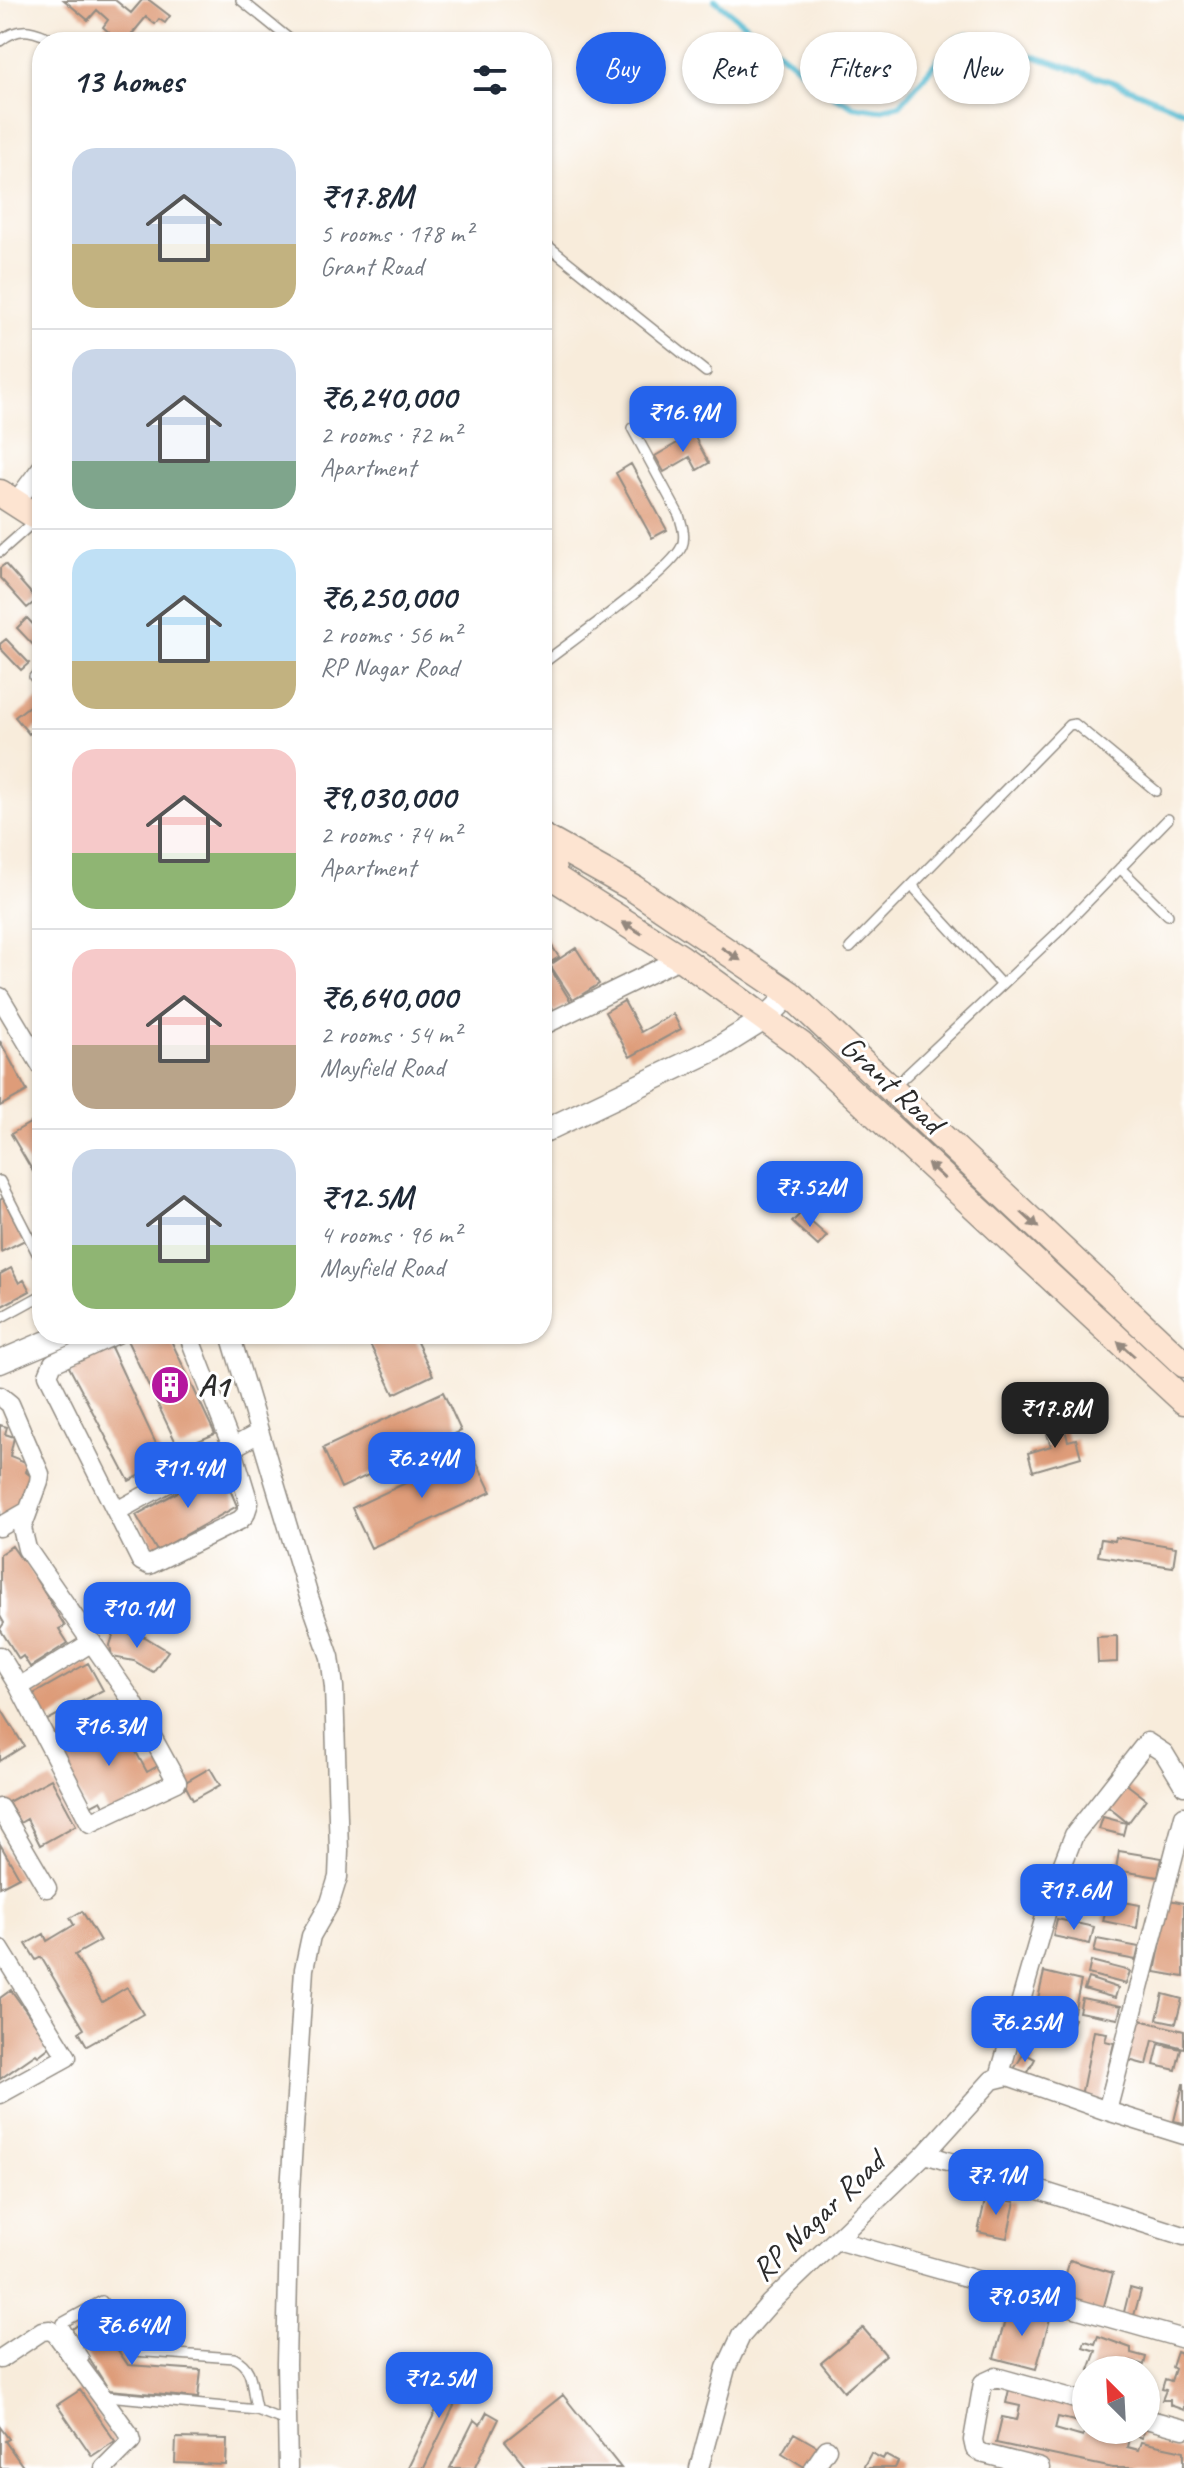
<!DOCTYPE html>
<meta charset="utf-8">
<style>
:root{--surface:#fff;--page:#f2f2f3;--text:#1f2937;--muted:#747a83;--line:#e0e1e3;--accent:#2563eb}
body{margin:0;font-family:Caveat,sans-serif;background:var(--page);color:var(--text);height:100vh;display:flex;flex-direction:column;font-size:30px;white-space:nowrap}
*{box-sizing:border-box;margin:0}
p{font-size:26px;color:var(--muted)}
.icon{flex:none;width:44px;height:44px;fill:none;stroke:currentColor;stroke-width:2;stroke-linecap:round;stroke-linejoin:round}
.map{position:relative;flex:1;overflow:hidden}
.side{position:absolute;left:32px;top:32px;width:520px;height:1312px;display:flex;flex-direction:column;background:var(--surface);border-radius:32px;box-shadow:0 2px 6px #0004}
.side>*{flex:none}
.top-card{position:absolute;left:576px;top:32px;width:488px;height:72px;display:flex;gap:16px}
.needle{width:52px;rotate:336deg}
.controls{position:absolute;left:1072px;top:2356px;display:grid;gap:16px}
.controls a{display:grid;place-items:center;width:88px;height:88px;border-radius:50%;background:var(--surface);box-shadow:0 2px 6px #0004;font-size:40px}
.price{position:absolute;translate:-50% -68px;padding:0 18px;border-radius:16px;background:var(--accent);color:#fff;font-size:26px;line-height:52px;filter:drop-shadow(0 2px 4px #0008)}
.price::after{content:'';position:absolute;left:50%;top:48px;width:24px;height:18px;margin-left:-12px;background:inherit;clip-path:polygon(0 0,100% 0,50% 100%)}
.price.current{background:#222;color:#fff}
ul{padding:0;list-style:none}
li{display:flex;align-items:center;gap:24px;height:200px;padding:0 40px}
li+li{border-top:2px solid var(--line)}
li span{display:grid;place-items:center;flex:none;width:224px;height:160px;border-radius:24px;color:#555}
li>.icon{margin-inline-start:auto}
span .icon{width:96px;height:96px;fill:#fffc;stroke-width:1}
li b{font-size:34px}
h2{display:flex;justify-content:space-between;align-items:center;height:96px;padding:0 40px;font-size:34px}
.tag{padding:0 28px;border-radius:36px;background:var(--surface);box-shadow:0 2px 6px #0004;font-size:28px;line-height:72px}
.tag.current{background:var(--accent);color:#fff}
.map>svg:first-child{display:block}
</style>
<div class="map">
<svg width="1184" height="2468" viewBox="0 0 1184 2468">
<rect width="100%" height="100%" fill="#fff"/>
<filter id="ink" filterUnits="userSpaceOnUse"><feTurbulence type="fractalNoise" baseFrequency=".0125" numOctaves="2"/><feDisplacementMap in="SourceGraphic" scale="16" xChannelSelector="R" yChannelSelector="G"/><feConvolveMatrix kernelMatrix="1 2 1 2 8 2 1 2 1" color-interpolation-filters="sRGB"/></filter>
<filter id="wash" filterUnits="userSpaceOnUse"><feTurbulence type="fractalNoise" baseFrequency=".006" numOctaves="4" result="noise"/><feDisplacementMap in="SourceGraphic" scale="32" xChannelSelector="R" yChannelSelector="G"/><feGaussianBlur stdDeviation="1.8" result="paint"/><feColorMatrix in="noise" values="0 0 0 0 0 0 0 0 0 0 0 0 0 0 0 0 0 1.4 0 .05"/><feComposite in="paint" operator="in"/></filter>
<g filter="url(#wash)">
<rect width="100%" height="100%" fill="#f8ecdb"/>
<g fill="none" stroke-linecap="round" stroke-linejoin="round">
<path stroke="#54bbd2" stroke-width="6" d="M715 0 835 97 853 106 879 110 900 105 955 40 968 35 1116 83 1184 111"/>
</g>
<g id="blocks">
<path fill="#de9c79" d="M64 0H115L131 13 142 0H149L170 16 165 23 159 19 155 24 146 17 132 34 141 42H120L103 27 108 20 97 10 88 20Z
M693 434 709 463 697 470 690 457 664 472 655 456Z
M631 464 667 530 652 538 616 473Z
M5 564 37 600 27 608 0 578V568Z
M27 618 42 634V643L36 648 17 628Z
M6 639 29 663 21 670 0 648V644Z
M38 699 42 703V723L29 734 15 717Z
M542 931 559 957 549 963 542 953Z
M576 948 599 984 573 1000 550 965Z
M550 968 571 1002 554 1012 542 992V973Z
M624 1001 641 1032 673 1014 681 1029 630 1057 605 1012Z
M0 1041 27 1091 0 1106Z
M42 1116V1187L11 1134Z
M3 1198 25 1240 1 1252 0 1200Z
M801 1213 827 1236 818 1246 792 1222Z
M11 1268 19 1283 24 1280 30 1291 0 1307V1274Z
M129 1334H168L215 1434 179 1449 125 1336Z
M365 1334H413L433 1375 394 1394Z
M110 1345 165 1463 129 1481 68 1365Z
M443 1392 461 1431 341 1488 323 1448Z
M0 1425 7 1427 5 1434 14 1437 10 1456 28 1463 26 1472 32 1477 18 1516 0 1517Z
M1064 1426 1068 1441 1076 1439 1081 1457 1033 1471 1028 1453 1051 1446 1046 1431Z
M472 1452 491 1492 371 1548 352 1508Z
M221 1468 237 1506 157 1551 136 1515Z
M1115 1537 1176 1547 1173 1567 1098 1556 1101 1539 1114 1541Z
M12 1546 21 1559 23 1558 65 1626 59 1629 68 1643 30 1667 23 1656 19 1659 0 1629 4 1623 0 1616V1554Z
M114 1633H128L145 1637 168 1651 153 1672 134 1661 112 1657 110 1645Z
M1117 1636V1662L1098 1663 1097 1637Z
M88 1663 103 1690 46 1721 32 1695Z
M0 1707 24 1746 0 1761Z
M99 1717 112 1740 128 1731 133 1740 146 1733 152 1743 136 1752 147 1772 163 1763 172 1779 109 1814 101 1800 86 1808 50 1744 66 1736 73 1748 92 1738 85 1725Z
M210 1768 220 1785 193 1800 184 1783Z
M51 1779 76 1825 40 1845 27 1819 20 1823 8 1802Z
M1125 1783 1146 1799 1128 1823 1107 1806Z
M1103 1817 1126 1823 1123 1835 1099 1829Z
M0 1844 19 1877 0 1887Z
M1119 1851 1162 1858 1158 1877 1116 1870Z
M1078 1868 1099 1874 1089 1907 1056 1895 1063 1870 1076 1874Z
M1108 1899 1140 1905 1137 1928 1103 1921Z
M1169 1900 1184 1903V1977L1155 1972Z
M82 1911 100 1941 75 1955 102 2002 127 1987 143 2014 87 2046 79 2032 84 2029 41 1957 36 1960 26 1944 44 1934 47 1941 74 1925 70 1918Z
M1057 1919 1094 1927 1090 1944 1053 1936Z
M1097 1939 1139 1947 1136 1960 1094 1952Z
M1091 1961 1130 1971 1126 1984 1088 1974Z
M1044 1972 1081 1981 1074 2012 1037 2003Z
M1088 1978 1118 1988 1115 1998 1084 1989Z
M11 1990 51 2046 38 2056 36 2054 0 2079V1998Z
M1163 1994 1182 1999 1176 2023 1157 2019Z
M1082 1998 1121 2006 1118 2019 1079 2012Z
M1061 2013 1074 2019 1068 2034 1054 2028Z
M1136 2019 1184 2031V2048L1153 2040 1147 2065 1125 2059Z
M1094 2031 1107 2033 1105 2041 1114 2043 1101 2100 1081 2096Z
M1159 2044 1181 2049 1176 2070 1154 2065Z
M1024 2053 1035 2059 1026 2076 1014 2069Z
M1183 2084H1184V2123L1174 2121Z
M986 2196 1015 2202 1007 2238 978 2232Z
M1070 2260 1113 2273 1102 2313 1058 2301Z
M1130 2288 1141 2291 1133 2319 1123 2316Z
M1009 2307 1050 2319 1036 2369 994 2358Z
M93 2314 128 2365 201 2370 198 2398 109 2390 71 2330Z
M863 2328 886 2355 844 2391 821 2363Z
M1098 2336 1131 2348V2353L1146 2357 1144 2365 1131 2361 1128 2370H1089L1096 2351 1083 2347 1085 2341 1095 2344Z
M1177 2352 1184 2355V2410L1170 2405V2400H1162L1166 2390 1162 2389 1165 2379 1171 2381 1175 2369 1172 2367Z
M456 2369 469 2375 424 2468H408Z
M1010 2385 1086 2408V2424L1058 2417 1055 2429 1083 2437 1085 2430H1143L1142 2438 1130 2434 1127 2447 1138 2450 1141 2442 1184 2451V2468H1113L996 2443 1002 2417 1017 2420 1020 2406 1006 2403Z
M80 2390 115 2441 92 2456 57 2405Z
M563 2395 621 2468H527L505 2441Z
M487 2412 499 2419 475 2468H450L474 2420 480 2425Z
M0 2427 9 2439 5 2441 24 2468H0Z
M794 2433 820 2448 806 2468 782 2453Z
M176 2438 227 2439 226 2465 175 2463Z
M871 2453 883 2459 885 2455 898 2462 895 2468H863Z"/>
</g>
</g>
<g filter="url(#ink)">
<use href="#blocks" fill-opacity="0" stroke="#928c83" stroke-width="2"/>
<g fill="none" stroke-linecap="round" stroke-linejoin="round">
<defs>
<path id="service" d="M241 0 293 42
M0 41C21 24 36 31 58 42
M542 241 706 372
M0 552 36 520
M542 664C570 642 671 572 682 546 686 536 682 525 679 515L632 428
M34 677 42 669
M1120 868 1168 915
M850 948 913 884
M1001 984 916 891 913 884 1069 725 1075 724 1156 791
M894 1087 1056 934 1168 819
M0 1181 42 1263
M0 1318 42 1295
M84 2358 62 2323 102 2301 133 2351 234 2358C257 2370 249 2388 257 2410L288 2422
M104 2391 107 2396 257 2410"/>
<path id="minor" d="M15 503 42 467
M0 997 42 1067
M542 1026 681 958
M117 1334 53 1363 48 1375 141 1561 149 1565 240 1520 245 1515 249 1503 232 1447 188 1334
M230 1334 309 1597 330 1657 334 1687 339 1851 338 1877 330 1903 311 1936 304 1969 290 2191 286 2364 288 2468
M0 1396 10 1404 40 1474 39 1482 22 1528 27 1549 133 1702 177 1782 90 1823 19 1687 0 1656
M117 1511 259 1433
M0 1527 28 1511
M19 1687 92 1642
M0 1808 47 1888
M0 1949 67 2057 0 2094
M999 2077 1053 1889 1074 1835 1147 1742 1164 1753 1184 1786
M1107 2111 1184 1816
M925 2154 1184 2236
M836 2240 1184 2339
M0 2359 42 2331 50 2330 56 2334 129 2434 131 2441 104 2468
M1146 2419 1184 2429
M699 2468 726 2368 741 2336 770 2303 925 2154 992 2080 1008 2076 1107 2111 1184 2135
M814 2468 827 2449
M1040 2468 981 2453 975 2449 973 2440 983 2383 996 2377 1086 2402"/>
<path id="tertiary" d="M542 1132 718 1048 766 1018 790 994
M0 1362 66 1334"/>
<path id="secondary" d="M0 493 42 520
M542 837 633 888 790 994 1184 1364
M545 840 555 878 681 958 801 1045 1184 1401"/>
</defs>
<use href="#service" stroke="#928c83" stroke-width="12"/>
<use href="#minor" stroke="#928c83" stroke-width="21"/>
<use href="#tertiary" stroke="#928c83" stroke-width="25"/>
<use href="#secondary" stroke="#928c83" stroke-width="29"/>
<use href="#service" stroke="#fff" stroke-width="9"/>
<use href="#minor" stroke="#fff" stroke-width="18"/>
<use href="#tertiary" stroke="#fff" stroke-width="22"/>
<use href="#secondary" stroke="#fde4d1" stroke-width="26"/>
</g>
<defs><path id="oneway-solid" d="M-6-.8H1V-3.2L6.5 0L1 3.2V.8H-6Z" transform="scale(2)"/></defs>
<g fill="#94887e">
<use href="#oneway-solid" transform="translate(632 928) rotate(-149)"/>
<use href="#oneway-solid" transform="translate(731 954) rotate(34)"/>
<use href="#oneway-solid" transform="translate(936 1171) rotate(-137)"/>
<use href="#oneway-solid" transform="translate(1030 1220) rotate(43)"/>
<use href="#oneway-solid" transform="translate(1126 1349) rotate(-138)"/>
</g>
</g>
<defs>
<symbol id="building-disc" viewBox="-11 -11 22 22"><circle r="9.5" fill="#b5179e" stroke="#fff"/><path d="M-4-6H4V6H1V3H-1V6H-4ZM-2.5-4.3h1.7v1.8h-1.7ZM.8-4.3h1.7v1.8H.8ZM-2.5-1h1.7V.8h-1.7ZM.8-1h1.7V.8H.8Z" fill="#fff"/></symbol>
</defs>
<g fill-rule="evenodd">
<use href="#building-disc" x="148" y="1363" width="44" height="44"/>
</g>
<g text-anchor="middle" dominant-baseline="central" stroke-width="6" stroke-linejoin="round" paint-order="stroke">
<g font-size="32" fill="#2b2b2b" stroke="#fff">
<text transform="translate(892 1084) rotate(43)">Grant Road</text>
<text transform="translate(818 2216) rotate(-44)">RP Nagar Road</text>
</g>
<g font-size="32" font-weight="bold" fill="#2b2b2b" stroke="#fff" text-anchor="start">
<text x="198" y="1385">A1</text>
</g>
</g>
</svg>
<div class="controls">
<a><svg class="needle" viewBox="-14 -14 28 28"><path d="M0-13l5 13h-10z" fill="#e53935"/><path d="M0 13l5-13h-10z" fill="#747a83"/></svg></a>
</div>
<b class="price" style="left:683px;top:454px">₹16.9M</b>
<b class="price" style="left:810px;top:1229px">₹7.52M</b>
<b class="price current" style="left:1055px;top:1450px">₹17.8M</b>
<b class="price" style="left:422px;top:1500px">₹6.24M</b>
<b class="price" style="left:188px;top:1510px">₹11.4M</b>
<b class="price" style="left:137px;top:1650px">₹10.1M</b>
<b class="price" style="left:109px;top:1768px">₹16.3M</b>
<b class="price" style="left:1074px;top:1932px">₹17.6M</b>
<b class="price" style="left:1025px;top:2064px">₹6.25M</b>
<b class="price" style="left:996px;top:2217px">₹7.1M</b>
<b class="price" style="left:1022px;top:2338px">₹9.03M</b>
<b class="price" style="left:132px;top:2367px">₹6.64M</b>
<b class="price" style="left:439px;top:2420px">₹12.5M</b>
<div class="top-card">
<a class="tag current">Buy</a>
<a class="tag">Rent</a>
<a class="tag">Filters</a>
<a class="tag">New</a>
</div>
<section class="side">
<h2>13 homes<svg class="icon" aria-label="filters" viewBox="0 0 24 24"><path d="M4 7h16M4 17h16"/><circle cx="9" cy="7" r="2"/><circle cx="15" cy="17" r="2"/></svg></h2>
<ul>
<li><span style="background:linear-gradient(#c9d6e8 60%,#c2b280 0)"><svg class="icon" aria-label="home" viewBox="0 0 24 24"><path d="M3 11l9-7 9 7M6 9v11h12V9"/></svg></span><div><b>₹17.8M</b><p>5 rooms · 178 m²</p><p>Grant Road</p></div></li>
<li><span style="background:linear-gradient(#c9d6e8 70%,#7fa58c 0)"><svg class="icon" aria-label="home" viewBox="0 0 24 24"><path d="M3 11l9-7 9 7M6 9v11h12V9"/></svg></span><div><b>₹6,240,000</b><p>2 rooms · 72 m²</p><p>Apartment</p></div></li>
<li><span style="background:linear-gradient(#bfe0f5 70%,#c2b280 0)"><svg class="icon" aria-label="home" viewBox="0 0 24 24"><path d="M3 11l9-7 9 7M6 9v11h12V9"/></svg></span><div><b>₹6,250,000</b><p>2 rooms · 56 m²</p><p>RP Nagar Road</p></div></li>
<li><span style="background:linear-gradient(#f6c9c9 65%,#8fb573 0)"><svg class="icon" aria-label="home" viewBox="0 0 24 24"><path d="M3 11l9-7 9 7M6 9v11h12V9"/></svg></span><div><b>₹9,030,000</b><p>2 rooms · 74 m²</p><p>Apartment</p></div></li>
<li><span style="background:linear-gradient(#f6c9c9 60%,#b9a48a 0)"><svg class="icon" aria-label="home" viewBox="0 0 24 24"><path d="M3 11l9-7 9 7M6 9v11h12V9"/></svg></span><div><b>₹6,640,000</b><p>2 rooms · 54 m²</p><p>Mayfield Road</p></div></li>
<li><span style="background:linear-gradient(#c9d6e8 60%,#8fb573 0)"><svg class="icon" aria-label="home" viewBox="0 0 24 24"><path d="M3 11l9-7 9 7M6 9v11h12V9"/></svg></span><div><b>₹12.5M</b><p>4 rooms · 96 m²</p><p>Mayfield Road</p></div></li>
</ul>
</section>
</div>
